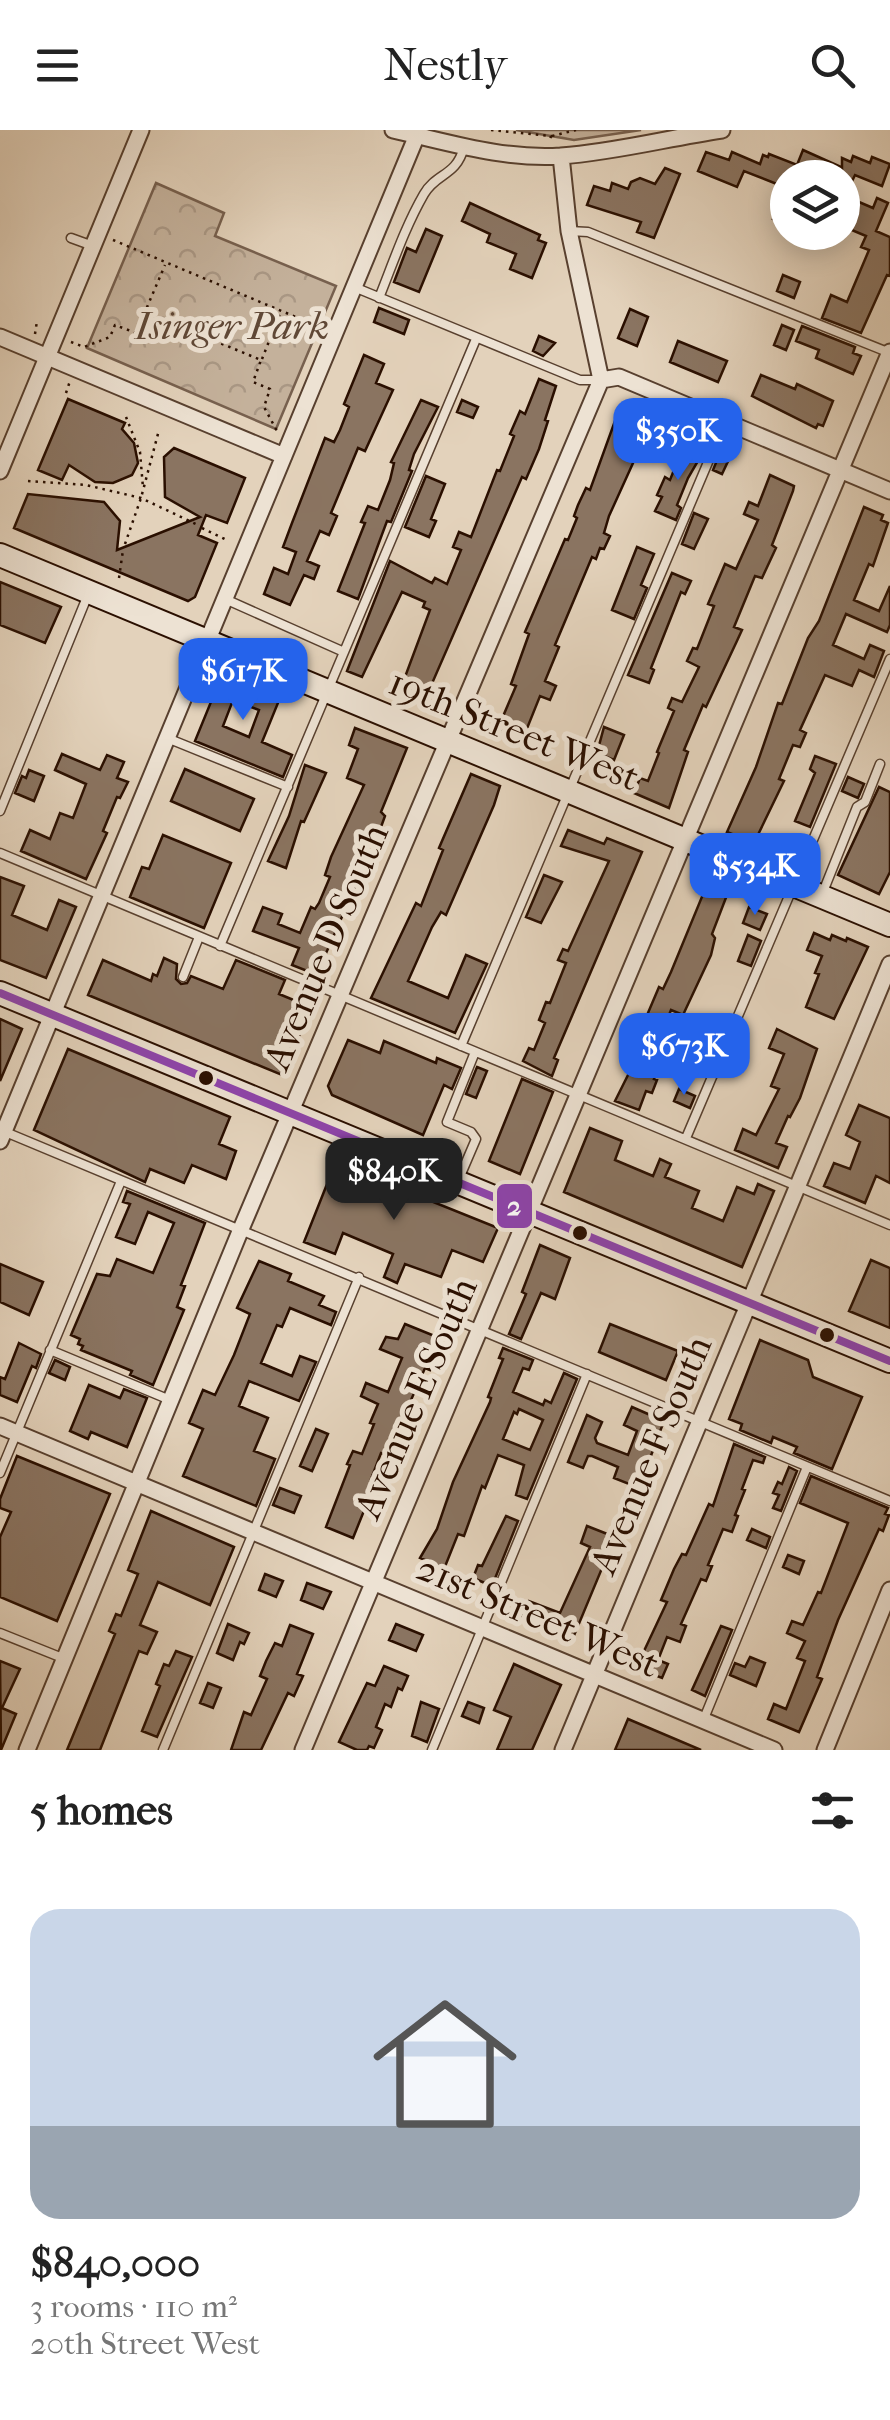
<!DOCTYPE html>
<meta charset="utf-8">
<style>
:root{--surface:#fff;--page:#f2f2f2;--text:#222;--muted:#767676;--accent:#2563eb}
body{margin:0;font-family:"IM FELL French Canon",serif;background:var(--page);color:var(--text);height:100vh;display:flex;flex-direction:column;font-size:38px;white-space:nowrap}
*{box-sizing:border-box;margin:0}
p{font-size:32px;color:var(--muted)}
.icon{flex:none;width:55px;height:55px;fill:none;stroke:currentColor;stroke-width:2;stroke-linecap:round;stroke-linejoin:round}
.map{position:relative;height:1620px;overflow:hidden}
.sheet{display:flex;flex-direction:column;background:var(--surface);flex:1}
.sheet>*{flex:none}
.fabs{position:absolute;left:770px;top:30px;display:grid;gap:20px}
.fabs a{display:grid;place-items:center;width:90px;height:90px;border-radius:50%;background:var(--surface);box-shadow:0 5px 25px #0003;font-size:50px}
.price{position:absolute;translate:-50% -85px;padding:0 22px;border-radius:20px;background:var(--accent);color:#fff;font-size:32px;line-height:65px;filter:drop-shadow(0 2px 5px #0008)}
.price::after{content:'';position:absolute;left:50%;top:60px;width:30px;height:22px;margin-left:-15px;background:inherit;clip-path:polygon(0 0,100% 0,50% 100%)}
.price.active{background:#222;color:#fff}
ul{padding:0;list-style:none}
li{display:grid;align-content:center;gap:20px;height:530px;padding:0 30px}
li span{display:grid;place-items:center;height:310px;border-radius:30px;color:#555}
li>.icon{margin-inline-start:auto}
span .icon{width:180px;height:180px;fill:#fffc;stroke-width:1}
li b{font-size:42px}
h2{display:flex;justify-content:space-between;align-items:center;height:120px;padding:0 30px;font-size:42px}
header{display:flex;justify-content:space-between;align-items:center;height:130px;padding:0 30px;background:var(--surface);font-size:45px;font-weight:600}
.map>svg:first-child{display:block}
</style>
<header><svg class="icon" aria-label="menu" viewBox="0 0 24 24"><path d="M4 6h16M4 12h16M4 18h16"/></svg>Nestly<svg class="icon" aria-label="search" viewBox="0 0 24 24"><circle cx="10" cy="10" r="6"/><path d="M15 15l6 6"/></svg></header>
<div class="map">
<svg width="890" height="1620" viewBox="0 0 890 1620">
<defs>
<pattern id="park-crowns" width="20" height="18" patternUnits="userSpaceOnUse" patternTransform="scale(2.5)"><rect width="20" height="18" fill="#c4b19b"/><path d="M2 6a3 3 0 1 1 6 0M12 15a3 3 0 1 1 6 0" fill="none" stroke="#a99784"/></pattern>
</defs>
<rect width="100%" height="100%" fill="#e3d2bb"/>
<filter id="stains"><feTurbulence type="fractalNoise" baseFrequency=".002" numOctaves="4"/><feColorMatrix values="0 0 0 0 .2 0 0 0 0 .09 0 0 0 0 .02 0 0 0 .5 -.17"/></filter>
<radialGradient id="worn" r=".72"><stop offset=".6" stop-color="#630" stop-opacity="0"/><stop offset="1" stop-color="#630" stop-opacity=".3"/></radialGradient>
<path fill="url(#park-crowns)" stroke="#77604e" stroke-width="2.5" d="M516 0H641L574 10Z
M156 53 224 83 215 106 336 156 276 299 87 218Z"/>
<path fill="#8a7461" stroke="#2a0f00" stroke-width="2.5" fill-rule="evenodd" d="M803 20 841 37 838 48 817 42 826 48H788V95L773 89 787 58 744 41 737 57 698 41 706 22 729 30 732 22 760 34 763 25 768 27 769 24 797 35Z
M853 26 870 33 872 27 890 34 882 56 855 45 845 66 873 78 877 68 888 73 876 101 890 107V146L887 145 861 203 822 188 831 165 847 172 869 120 861 117 866 106 842 96V28L851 32Z
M665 38 680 44 654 108 637 102 641 92 587 75 594 56 610 61 612 53 628 59 631 52 640 48 655 54Z
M470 73 540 105 538 110 546 113 532 148 510 139 516 124 487 112 490 104 462 91Z
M426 99 442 106 419 162 394 152 407 118 416 122Z
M783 145 800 152 794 168 777 161Z
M379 178 409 190 404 204 374 192Z
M630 179 648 187 637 216 618 208Z
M782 195 794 200 786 220 774 215Z
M802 196 855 217 853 223 861 226 853 244 816 228 819 220 796 211Z
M539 206 555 213 543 226 533 221Z
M678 211 727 231 718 252 670 232Z
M364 225 384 234 376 253 393 260 365 321 358 318 331 383 337 386 329 405 320 401 307 431 319 436 314 449 304 445 290 475 264 464 274 438 288 444 296 422 283 417 292 393 325 308 334 312 340 300 349 277 344 274Z
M761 245 795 259 797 254 833 271 823 296 818 294 816 298 752 266Z
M539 249 556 256 545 290 548 291 539 319 526 349 522 347 427 565 402 555 430 480 423 477 425 472 402 462 362 547 347 541 390 431 432 453 435 448 447 454 461 420 453 417 459 402 471 407 497 340 500 341 514 306 510 304 520 281 525 284Z
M68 269 125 293 122 299 134 313 138 333 132 345 113 353 95 352 69 335 62 350 38 340Z
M421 270 438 277 414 324 409 340 412 341 391 392 387 391 358 469 338 461 365 393 361 392 368 376 378 380 390 350 394 333 391 332Z
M462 270 478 277 473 288 457 282Z
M620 277 653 289 609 386 604 403 610 406 604 419 600 418 596 429 592 427 555 515 559 517 545 551 556 556 550 570 540 566 526 601 521 599 518 606 498 598 516 556 511 554 529 504 525 502 565 409 568 410 577 388 574 386 578 375 586 358 590 360Z
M696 312 706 317 688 348 677 375 681 378 676 390 655 381 662 367 657 365 665 347 670 350 680 325 689 328Z
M174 318 245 348 227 393 206 385 198 405 217 413 195 467 188 471 14 398 28 364 104 372 120 391 117 420 200 387 165 367 164 327Z
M720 323 730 327 722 344 713 340Z
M770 345 794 356 793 361 772 415 776 418 762 448 755 446 734 497 742 500 736 513 706 577 703 575 684 620 688 622 669 678 634 663 640 648 648 651 659 623 657 622 674 581 668 578 672 568 682 572 699 537 687 531 693 518 697 519 714 476 708 474 725 434 736 439 758 390 744 384 749 372 758 376Z
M426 346 445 354 431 389 436 391 429 407 405 397Z
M864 377 883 385 881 390 888 393 873 436 869 434 854 470 879 481 890 456V495L887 502 846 484 833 515 864 529 870 515 884 521 874 547 859 540 852 556 825 545 800 600 806 603 800 617 793 615 779 649 784 651 754 713 727 702 756 637 778 573 782 574 808 508 819 491Z
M694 383 708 389 694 419 682 414Z
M637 417 654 424 641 455 647 458 634 489 612 480Z
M672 443 691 451 685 464 681 462 651 538 654 540 649 553 628 545Z
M0 452 61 477 45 513 0 495Z
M224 540 282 563 262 612 292 625 283 647 195 611ZM233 570 259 580 249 607 223 596Z
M604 597 624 605 614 630 597 623Z
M355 598 407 618 381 682 385 686 381 697H373L363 721 370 723 323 830 331 833 325 848 292 835 299 818 253 801 263 777 282 784 278 794 300 803 311 777 315 779 319 773 330 747 325 745 331 727 364 655 347 648 358 619 349 615Z
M62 624 100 640 107 625 124 632 117 648 128 652 120 668 117 667 103 701 107 703 86 749 21 721 30 700 50 709 60 683 73 688 86 654 55 640Z
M815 626 836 634 810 697 795 691 815 643 810 639Z
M305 635 326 643 304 692 301 691 286 738 268 731 289 686Z
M185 639 254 669 240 701 171 671Z
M29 640 44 646 34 671 15 663 22 646 26 648Z
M471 644 500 656 494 675 446 785 441 782 432 797 408 851 448 868 466 825 487 834 455 903 371 868 416 773 421 776 443 720 439 718Z
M848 647 864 654 858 668 842 661Z
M879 657 890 662V742L879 764 838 745Z
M568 700 604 714 607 708 642 722 554 928 558 930 552 946 523 931 529 918 534 920 545 893 539 890 546 872 550 873 566 833 558 830 563 819 568 821 609 731 561 716Z
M163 705 231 733 204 798 130 767 142 737 149 739Z
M544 745 562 752 541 793 526 787Z
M0 747 24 756 12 785 47 800 59 770 76 777 46 848 0 830Z
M706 757 727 765 712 804 715 808 711 825 683 885 671 880 658 913 668 917 654 949 657 950 652 963 646 961 639 980 615 971 632 937 637 920 634 919 645 890 659 857 663 859 671 842Z
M749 777 767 784 760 800 743 793Z
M814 803 830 810 832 805 846 811 847 808 868 817 834 889 806 877 819 844 815 843 822 826 807 820Z
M748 805 761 811 751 836 738 831Z
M164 828 177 834 176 849 181 854 187 853 191 846 223 859 236 830 285 850 279 864 296 871 287 893 302 899 282 945 88 865 103 830 151 851 153 844 157 846Z
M0 889 22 899 0 951Z
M777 899 817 919 800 968 790 987 788 986 776 1013 787 1017 778 1038 735 1020 743 999 756 1005 779 959 771 956 784 924 769 918Z
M348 910 380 923 384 911 436 933 437 928 461 938 452 959 444 955 423 1005 332 965 328 956Z
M68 919 230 987 219 1014 236 1021 226 1049 192 1035 184 1053 150 1039 145 1052 34 1000Z
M477 937 487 941 476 968 466 964Z
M522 949 553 962 520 1044 489 1031Z
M679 959 695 966 690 978 674 971Z
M859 975 890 988V1053L876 1046 865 1073 824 1056 834 1033 850 1039 860 1012 846 1005Z
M590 998 622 1011 615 1030 653 1046 660 1029 671 1034 665 1047 699 1061 692 1078 723 1091 737 1057 754 1064 758 1054 774 1061 742 1137 564 1062Z
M337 1029 387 1049 386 1053 498 1098 483 1132 452 1120 441 1147 405 1134 397 1153 384 1147 393 1124 343 1103 335 1124 304 1112Z
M127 1061 205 1093 181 1155 185 1156 177 1177 184 1180 153 1255 130 1245 132 1241 81 1220 83 1216 78 1214 80 1209 71 1205 97 1144 110 1146 117 1129 153 1143 174 1093 148 1082 135 1114 116 1107 130 1074 123 1072Z
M540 1115 570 1128 555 1169 541 1163 521 1209 509 1204 526 1164 522 1162Z
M871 1130 890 1138V1198L849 1181Z
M259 1131 291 1144 288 1151 324 1166 319 1175 336 1182 331 1195 290 1178 282 1197 277 1195 261 1233 292 1246 300 1226 316 1232 299 1271 249 1251 239 1276 268 1288 254 1321 275 1329 256 1376 183 1346 203 1299 189 1293 203 1260 215 1265 234 1225 250 1184 237 1178Z
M0 1134 43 1152 29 1185 0 1172Z
M405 1194 442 1209 430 1240 425 1238 387 1325 381 1323 371 1349 376 1351 353 1408 326 1397 350 1335 347 1334 353 1321 362 1324 374 1294 370 1293 378 1274 361 1266 366 1253 388 1262 402 1228 380 1219 386 1207 398 1209Z
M610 1194 678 1221 666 1250 599 1222Z
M760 1210 808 1230 813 1247 862 1267 832 1339 794 1323 797 1317 773 1307 771 1313 740 1300 742 1294 729 1289Z
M19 1213 41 1224 36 1238 32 1236 17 1272 0 1265V1247L5 1249Z
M503 1218 533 1230 529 1240 523 1238 513 1262 543 1275 545 1270 551 1273 564 1243 577 1249 527 1369 516 1365 524 1335 498 1325 485 1358 482 1356 464 1406 458 1404 444 1439 464 1447 459 1461 426 1448 432 1433 420 1428 437 1399 453 1352 490 1272 491 1268 488 1267 503 1229 499 1228ZM519 1279 543 1290 530 1320 503 1309 514 1282 517 1284Z
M55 1230 70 1237 65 1250 49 1243Z
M89 1255 120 1268 124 1259 147 1268 127 1317 91 1302 88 1309 70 1301Z
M632 1277 664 1291 643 1347 639 1345 634 1356 614 1348 618 1337 592 1326H588L583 1338 568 1332 587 1285 602 1292 595 1308 597 1313 628 1325 637 1301 624 1295Z
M316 1299 328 1304 312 1341 300 1336Z
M734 1314 765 1327 763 1333 753 1330 742 1359 745 1360 735 1385 738 1386 732 1402 723 1399 708 1435 712 1436 706 1451 701 1449 681 1494 686 1496 680 1512 667 1507 658 1530 668 1534 662 1548 636 1538 667 1472 661 1470 674 1439 682 1424 686 1425 709 1374 713 1376Z
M17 1326 110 1364 57 1491 0 1467V1407L11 1382 0 1378V1369Z
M789 1337 797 1341 781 1381 773 1378 779 1365 773 1363 778 1352 782 1354Z
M811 1346 888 1378 885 1384 889 1385 883 1401 879 1399 838 1490 817 1547 822 1549 799 1602 768 1589 774 1574 786 1579 805 1531 797 1528 805 1511 787 1503 792 1491 803 1495 818 1462 821 1463 848 1393 800 1373Z
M280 1358 301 1366 294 1383 273 1375Z
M151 1381 234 1417 210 1475 158 1452 140 1495 157 1502 147 1524 139 1521 100 1620H67L115 1504 109 1501 116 1484 121 1486 138 1444 128 1440Z
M506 1386 518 1391 492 1456 473 1448 478 1435 482 1436Z
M587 1396 615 1407 573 1508 522 1488 529 1471 560 1483 590 1417 581 1413Z
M752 1399 770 1407 766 1418 747 1410Z
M788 1425 804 1431 799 1444 783 1437Z
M265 1444 283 1451 276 1467 259 1460Z
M307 1453 331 1462 323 1479 301 1470Z
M228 1494 249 1503 244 1514 240 1512 233 1530 217 1523Z
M396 1494 423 1505 416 1521 389 1510Z
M290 1495 313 1504 297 1544 303 1546 294 1566 288 1563 261 1620H231L244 1582 251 1585 267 1549 260 1546 266 1531 275 1513 282 1516Z
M721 1496 732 1500 705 1566 692 1560Z
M176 1521 192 1527 157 1607 142 1601 160 1556 156 1554 164 1534 169 1536Z
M750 1527 765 1533 756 1556 730 1545 735 1533 745 1537Z
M0 1531 20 1539 2 1578 16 1584 1 1620Z
M514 1534 561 1555 532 1620H497L511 1587 494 1580Z
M384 1536 408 1546 402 1560 398 1558 391 1577 385 1574 376 1597 382 1600 374 1618 369 1616 367 1620H357L339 1612 367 1553 375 1556Z
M208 1553 221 1558 213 1578 200 1573Z
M421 1572 439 1579 427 1612 412 1606Z
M468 1572 484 1578 479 1593 462 1586Z
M628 1589 701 1620H615Z"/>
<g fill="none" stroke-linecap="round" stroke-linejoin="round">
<defs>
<path id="lane" d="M569 101 588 102 890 223
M71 108 93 116
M354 157 580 250H601
M379 168C393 133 405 97 424 64 437 42 456 47 464 17
M225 469 344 522
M167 608 288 657
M0 681 87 467
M0 723 890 1095
M823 762 857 677 865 672 880 634
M220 816 476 209
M183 847 199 807
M461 916 725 292
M3 1001 890 1371
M686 1008 890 529
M458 1051 476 1009 471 1002 447 992 475 922
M50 1220 170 1270
M0 1343 121 1051
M0 1503 65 1529
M703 1591 807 1337
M163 1620 359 1147
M432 1620 587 1244"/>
<path id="street" d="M393 0C448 12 504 30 561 26 615 22 668 8 722 0
M0 207 284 326
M601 250 619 247 890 361
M0 341 141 0
M0 1011 417 5
M0 1296 774 1620
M27 1620 241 1099 601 250 569 101 561 26
M303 1620 890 222
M563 1620 890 834
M825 1620 890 1460"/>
<path id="secondary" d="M0 425 890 795
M0 863 890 1231"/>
</defs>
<use href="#lane" stroke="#58402f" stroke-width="11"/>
<use href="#street" stroke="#58402f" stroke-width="19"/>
<use href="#secondary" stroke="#2a0f00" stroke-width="26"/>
<path stroke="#2a0f00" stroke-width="2.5" stroke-dasharray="2.5 5" stroke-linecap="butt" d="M491 0 551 6 550 10
M552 6 576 0
M113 110 322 198
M145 182 261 230 253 252 270 259 264 277 277 301
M35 204 37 191
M71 212 84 217 110 207 115 195 136 203 165 135
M262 229 281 181
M66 263 70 251
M126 287 140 322 143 358
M28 351 86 355 141 368 198 395
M202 398 229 411
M125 414 141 368 159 300
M119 448 123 420"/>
<use href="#lane" stroke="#ede2d3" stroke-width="8"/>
<use href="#street" stroke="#ede2d3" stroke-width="15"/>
<use href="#secondary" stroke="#ede2d3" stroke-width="22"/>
<defs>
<path id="bus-1" d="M0 863 890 1231"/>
</defs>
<use href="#bus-1" stroke="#ede2d3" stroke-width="15"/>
<use href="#bus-1" stroke="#8e44ad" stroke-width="8"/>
</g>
<g fill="#2a0f00" stroke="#ede2d3" stroke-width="4">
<circle cx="206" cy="948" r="9"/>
<circle cx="580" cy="1103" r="9"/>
<circle cx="827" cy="1205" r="9"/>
</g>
<g text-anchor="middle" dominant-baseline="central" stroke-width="10" stroke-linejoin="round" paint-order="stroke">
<g font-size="38" font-style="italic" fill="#604836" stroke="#ede2d3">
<text x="232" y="196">Isinger Park</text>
</g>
<g font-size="38" fill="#2a0f00" stroke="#ede2d3">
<text transform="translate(514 600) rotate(22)">19th Street West</text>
<text transform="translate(326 817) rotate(-67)">Avenue D South</text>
<text transform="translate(416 1268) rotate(-67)">Avenue E South</text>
<text transform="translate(651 1325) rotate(-67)">Avenue F South</text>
<text transform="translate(538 1486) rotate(23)">21st Street West</text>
</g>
</g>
<rect stroke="#ede2d3" stroke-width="4" x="495" y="1052" width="39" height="48" rx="10" fill="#8e44ad"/>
<g font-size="28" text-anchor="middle" font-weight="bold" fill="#fff">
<text x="514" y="1085">2</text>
</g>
<rect width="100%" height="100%" filter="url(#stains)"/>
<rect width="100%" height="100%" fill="url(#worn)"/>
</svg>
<div class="fabs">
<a><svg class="icon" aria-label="layers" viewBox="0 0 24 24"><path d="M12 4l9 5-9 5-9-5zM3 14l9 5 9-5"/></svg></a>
</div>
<b class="price" style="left:678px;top:353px">$350K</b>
<b class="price" style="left:243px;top:593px">$617K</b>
<b class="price" style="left:755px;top:788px">$534K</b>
<b class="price" style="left:684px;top:968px">$673K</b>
<b class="price active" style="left:394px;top:1093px">$840K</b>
</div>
<section class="sheet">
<h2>5 homes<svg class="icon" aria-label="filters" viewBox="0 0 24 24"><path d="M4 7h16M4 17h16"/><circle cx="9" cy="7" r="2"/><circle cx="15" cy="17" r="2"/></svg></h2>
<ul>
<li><span style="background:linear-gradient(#c9d6e8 70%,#9aa5b1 0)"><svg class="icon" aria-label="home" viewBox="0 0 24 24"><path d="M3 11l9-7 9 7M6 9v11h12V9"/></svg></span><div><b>$840,000</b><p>3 rooms · 110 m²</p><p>20th Street West</p></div></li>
</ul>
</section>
